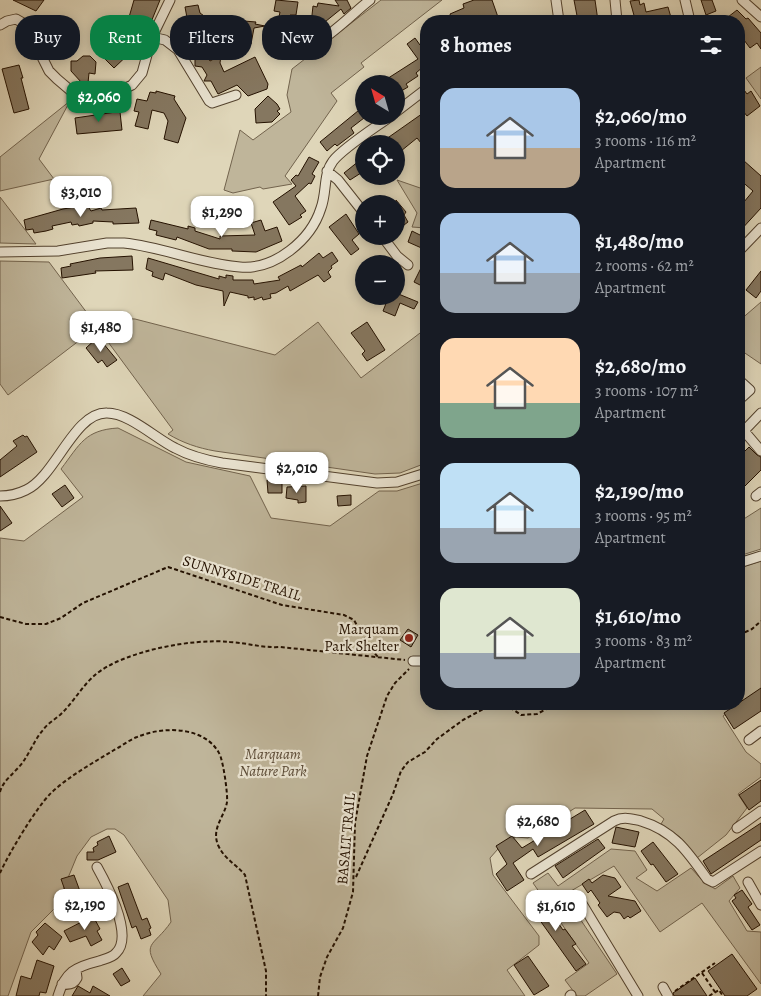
<!DOCTYPE html>
<meta charset="utf-8">
<style>
:root{--surface:#171b24;--page:#20242c;--text:#f1f3f6;--muted:#9ea1a6;--accent:#0b8043}
body{margin:0;font-family:Alegreya,serif;background:var(--page);color:var(--text);height:100vh;display:flex;flex-direction:column;font-size:19px;white-space:nowrap}
*{box-sizing:border-box;margin:0}
p{font-size:16px;color:var(--muted)}
.icon{flex:none;width:28px;height:28px;fill:none;stroke:currentColor;stroke-width:2;stroke-linecap:round;stroke-linejoin:round}
.map{position:relative;flex:1;overflow:hidden}
.drawer{position:absolute;left:420px;top:15px;width:325px;height:695px;display:flex;flex-direction:column;background:var(--surface);border-radius:20px;box-shadow:0 2px 12px #0003}
.drawer>*{flex:none}
.banner{position:absolute;left:15px;top:15px;width:330px;height:45px;display:flex;gap:10px}
.needle{width:32px;rotate:323deg}
.controls{position:absolute;left:355px;top:75px;display:grid;gap:10px}
.controls a{display:grid;place-items:center;width:50px;height:50px;border-radius:50%;background:var(--surface);box-shadow:0 2px 12px #0003;font-size:25px}
.price{position:absolute;translate:-50% -42px;padding:0 11px;border-radius:10px;background:#fff;color:#222;font-size:16px;line-height:32px;filter:drop-shadow(0 1px 2px #0008)}
.price::after{content:'';position:absolute;left:50%;top:30px;width:15px;height:11px;margin-left:-8px;background:inherit;clip-path:polygon(0 0,100% 0,50% 100%)}
.price.active{background:var(--accent);color:#fff}
ul{padding:0;list-style:none}
li{display:flex;align-items:center;gap:15px;height:125px;padding:0 20px}
li span{display:grid;place-items:center;flex:none;width:140px;height:100px;border-radius:15px;color:#555}
li>.icon{margin-inline-start:auto}
span .icon{width:60px;height:60px;fill:#fffc;stroke-width:1}
li b{font-size:21px}
h2{display:flex;justify-content:space-between;align-items:center;height:60px;padding:0 20px;font-size:21px}
.chip{padding:0 18px;border-radius:20px;background:var(--surface);box-shadow:0 2px 12px #0003;font-size:18px;line-height:45px}
.chip.active{background:var(--accent);color:#fff}
.map>svg:first-child{display:block}
</style>
<div class="map">
<svg width="761" height="996" viewBox="0 0 761 996">
<rect width="100%" height="100%" fill="#dfd6b9"/>
<filter id="stains"><feTurbulence type="fractalNoise" baseFrequency=".004" numOctaves="4"/><feColorMatrix values="0 0 0 0 .2 0 0 0 0 .09 0 0 0 0 .02 0 0 0 .5 -.17"/></filter>
<radialGradient id="worn" r=".72"><stop offset=".6" stop-color="#630" stop-opacity="0"/><stop offset="1" stop-color="#630" stop-opacity=".3"/></radialGradient>
<path fill="#bfb59a" stroke="#72634d" d="M381 0H442L361 63 364 67 331 93 337 101 285 176 292 184 263 189 260 187 233 193 224 190 240 130 253 140 291 112 287 95 292 69Z
M761 67V99L746 78Z
M70 101 39 159 54 179 0 191V157Z
M397 180 426 190V228L412 227 417 213Z
M0 197 36 244 0 243Z
M0 261 49 262 93 321 108 318 135 319 275 355 318 322 361 378 424 330 426 332V463L400 473 375 474 215 451C198 448 183 443 168 434L173 430 97 327 8 395 0 384Z
M761 302V364L739 349V321Z
M118 428 186 462 250 476 271 518 330 526 379 491H397L426 482V704H739V568L761 561V690L723 716 746 752 761 764V777L738 794 747 808 726 835 697 858 680 837 661 824 664 819 652 809 575 808 528 838 516 837 505 841 490 858 493 875 539 936V945L507 970 525 996H143L161 974C140 941 153 948 171 922L168 900 124 835 115 829H107L91 837 77 856 56 907 31 932 8 996H0V538L24 541 83 497 61 469C80 444 85 430 118 428Z
M761 508V549L739 556V522Z
M611 849 635 851 647 870 636 878 657 891 691 868 701 879 715 889 733 876 740 888 729 901 747 931 761 932V984L702 903 660 932 614 866 564 895 617 974 585 996H577L565 980 589 963 533 883 548 873 558 886Z"/>
<path fill="#857760" stroke="#241100" d="M13 0H44L36 11Z
M134 0H160L145 37 141 53 133 50 114 68 104 58 109 53 105 50 125 31Z
M276 0 298 2 296 15H290L289 24 278 22 280 12 274 11Z
M335 0H347L351 8 344 14 341 9 310 34 304 26 312 15 313 6 317 7 318 3 339 6Z
M474 0H492L499 20 476 21 475 18 468 21H452L450 14 464 8 463 4Z
M574 0H595L598 21H578Z
M639 0 640 5 644 3 646 12 668 7 672 21H638L635 19 630 1Z
M701 0H712L716 11 706 15Z
M198 5 200 13 207 18 204 23 208 39 192 42 186 36H183L181 24 188 23 185 7Z
M737 10 746 19 748 18 761 33V49L757 43 750 48 741 36 743 35 739 30V21H731L728 17Z
M231 20 256 22 255 24 265 26 254 28 251 44 230 39 246 31 229 34Z
M415 38 420 45 426 40V70L424 66 416 73 418 76 406 84 408 87 396 94V84H379L418 59 407 44Z
M205 53 210 61 221 55 220 63 224 72 255 57 268 84 267 89 248 96 237 85 218 94 211 81H204L207 75 202 67 195 66V58Z
M83 56H90L96 62 95 74 89 73 88 83H82L71 71V61H77Z
M19 65 23 78H21L29 109 14 113 2 69Z
M739 83 747 94 751 91 760 106 747 116 739 106Z
M156 91 175 96 174 99 186 118 178 143 164 139 168 121 164 113 152 110 148 129 135 126 139 112 134 111 137 99 147 101 150 92 156 93Z
M268 96 277 104 280 109 277 111 280 114 272 122 256 123 255 109Z
M364 106V118L351 128 354 133 337 146 335 144 327 151 320 142Z
M426 111V138L421 143 417 138 401 151 396 144H379Z
M116 112H120L122 130 77 134 75 118Z
M309 157 319 162 312 174 315 176 311 184 309 183 295 196 306 211 300 215 302 217 289 225 273 202 296 186 291 180 296 175 298 176Z
M364 157V171L350 180 344 173Z
M743 160 761 176V208L739 232V208L753 191 739 179V165Z
M396 200 406 212 404 215 408 222 396 231Z
M87 205 91 211 101 208 102 210 136 208 139 223 113 224V222L93 221V223L79 226 78 224 72 225 71 222 52 226 53 229 46 231 34 233 33 229 26 230 24 220 63 209Z
M346 214 359 234 352 240 359 249 351 255 329 227Z
M151 220 188 229V226L195 228V231L220 239V236L255 235 251 223 261 220 265 231 277 227 282 241 256 252 232 251V249H209L177 237 176 240 156 235 157 231 149 229Z
M412 231 426 238V250L408 242Z
M332 252 338 261 331 266 332 268 328 272 331 277 324 282 318 275 290 291 288 286 276 293 270 294 271 298 263 300 262 297 254 300V297L248 298V296L230 292 224 306 223 291 196 285 165 273 163 280 152 276 153 272 146 269 148 258 219 279V276L226 278V275L233 276V280H253L254 284 280 280 278 277 301 265 302 267 319 253 323 258Z
M132 256 133 270 95 271 96 273 62 278 61 268 71 266 70 264 100 258Z
M426 258V288L414 282Z
M761 271V291L756 298 746 290Z
M396 293 418 302 414 309 400 303 395 316 383 311 389 296H396Z
M367 322 385 350 367 361 362 354 365 351 351 333Z
M98 337 117 360 107 367 102 360 98 363 86 348Z
M23 435 25 437 27 436 37 452 0 477V460L17 446 13 441Z
M749 447 757 455 761 457V470L739 492V457Z
M267 480 282 481V493H268Z
M65 485 74 498 62 507 52 494Z
M306 486V502L298 503V500L286 498 287 487Z
M351 495V505L338 506 337 496Z
M0 506 12 523 0 531Z
M408 629 418 635 411 647 400 640Z
M761 688V711L734 729 724 713Z
M761 780V801L749 810 739 795Z
M585 810 594 824 538 857 533 849 513 863 524 880 507 891 496 874 507 864 496 846 512 836 522 848Z
M761 823V840L711 874 703 861Z
M616 827 639 832 635 847 612 843Z
M109 836 116 852 98 860H87V852H94L93 848 98 845 97 842Z
M598 839 605 848 563 878 555 866Z
M653 842 678 874 666 882 653 864 651 865 641 851Z
M74 875 81 894 68 899 61 879Z
M603 875 615 878 621 887 608 896 635 901 641 911 630 918 628 916 624 919 620 913 614 912 607 917 598 905 600 903 591 890 588 893 582 884 589 879 592 883Z
M128 883 142 920 147 918 151 928 149 929 151 935 141 939 136 926 132 928 118 887Z
M742 890 752 904 748 907 760 925 752 930 732 901 736 898 734 895Z
M538 894 563 930 565 929 576 944 572 946 586 964 576 971 534 912 532 913 527 906 530 905 527 901Z
M93 916 100 929 97 931 102 940 91 946 86 936 70 942 64 931Z
M45 923 62 937 54 950 49 946 43 955 32 942 38 935 36 932Z
M732 954 757 989 747 996H725L708 971Z
M528 956 549 986 534 995 514 965Z
M37 960 54 966 46 993 40 992 39 996H16L21 976 31 979Z
M122 968 130 981 121 986 113 974Z
M695 978 707 996H674L673 993Z
M78 986 90 993 93 986 110 996H72Z"/>
<g fill="none" stroke-linecap="round" stroke-linejoin="round">
<defs>
<path id="minor" d="M556 0 559 21
M615 0 617 21
M685 0 690 21
M742 0 761 17
M0 25 7 21 16 19 23 23 29 31 49 71 57 79 77 96 88 101 101 100 132 85 142 73 152 37 170 0
M152 37 165 40 178 50 209 101 212 103 236 95
M284 45C291 46 299 48 307 46 327 41 353 13 370 0
M396 112 426 89
M327 171 338 180 364 213
M382 236 397 256 408 265
M739 251 761 228
M0 252 58 251 107 243H124C163 247 201 264 240 267 275 270 311 240 321 208 327 192 323 174 333 161 343 148 376 127 391 116
M739 380 750 390 739 400
M744 431 761 451
M739 436 761 413
M0 496C9 496 18 494 26 490 56 476 74 412 107 413 129 413 155 438 175 448 190 456 205 460 222 463L377 483 397 482 426 473
M756 496 761 492
M739 563 761 556
M413 661H426
M749 740 761 731
M737 828 761 811
M531 874 614 821C624 816 631 819 641 821 674 831 688 852 707 879L713 882 761 851
M748 882 761 905
M581 902 638 996
M62 984C68 985 74 984 77 978L76 970
M663 987 668 996
M58 996C65 972 75 967 99 961 104 959 112 958 116 953 134 936 107 885 97 867
M570 996 571 995"/>
</defs>
<use href="#minor" stroke="#53422e" stroke-width="11"/>
<path stroke="#241100" stroke-width="2" stroke-dasharray="4 2.5" stroke-linecap="butt" d="M0 617 26 624H46L61 618 83 603 168 567 282 605 344 615 354 620 369 647 378 657
M739 635 752 629 761 621
M0 792C3 780 15 773 23 762 30 752 35 739 43 730 47 724 54 720 60 715 73 703 82 686 95 675 123 651 194 638 230 642 248 643 261 648 280 647L405 660
M0 873C9 853 36 808 51 793 69 776 93 763 114 750 122 746 129 740 137 737 163 726 204 726 219 753 223 759 228 794 227 802 225 816 211 828 218 845 225 860 235 863 245 875L266 971V996
M356 877 393 794 401 771 408 762 425 752 437 739 463 720 487 707 496 705 511 708 521 715 537 714 556 704
M702 973 715 992
M675 991 715 963
M318 996 320 977 327 957 343 928 353 892 355 823 367 756 387 696 395 683 409 669
M709 996 719 990 723 996"/>
<use href="#minor" stroke="#eae4d2" stroke-width="9"/>
</g>
<circle fill="#8f2418" stroke="#eae4d2" stroke-width="2" cx="409" cy="638" r="5"/>
<g text-anchor="middle" dominant-baseline="central" stroke-width="4.5" stroke-linejoin="round" paint-order="stroke">
<g font-size="15" fill="#241100" stroke="#eae4d2">
<text transform="translate(242 578) rotate(17)">SUNNYSIDE TRAIL</text>
<text transform="translate(346 839) rotate(-85)">BASALT TRAIL</text>
</g>
<g font-size="15" fill="#241100" stroke="#eae4d2" text-anchor="end">
<text x="399" y="629">Marquam<tspan x="399" dy="17">Park Shelter</tspan></text>
</g>
<g font-size="15" font-style="italic" fill="#5a4a36" stroke="#eae4d2">
<text x="273" y="754">Marquam<tspan x="273" dy="17">Nature Park</tspan></text>
</g>
</g>
<rect width="100%" height="100%" filter="url(#stains)"/>
<rect width="100%" height="100%" fill="url(#worn)"/>
</svg>
<div class="controls">
<a><svg class="needle" viewBox="-14 -14 28 28"><path d="M0-13l5 13h-10z" fill="#e53935"/><path d="M0 13l5-13h-10z" fill="#9ea1a6"/></svg></a>
<a><svg class="icon" aria-label="locate" viewBox="0 0 24 24"><circle cx="12" cy="12" r="6"/><path d="M12 2v4M12 18v4M2 12h4M18 12h4"/></svg></a>
<a>+</a>
<a>−</a>
</div>
<b class="price active" style="left:99px;top:123px">$2,060</b>
<b class="price" style="left:81px;top:218px">$3,010</b>
<b class="price" style="left:222px;top:238px">$1,290</b>
<b class="price" style="left:101px;top:353px">$1,480</b>
<b class="price" style="left:297px;top:494px">$2,010</b>
<b class="price" style="left:538px;top:847px">$2,680</b>
<b class="price" style="left:85px;top:931px">$2,190</b>
<b class="price" style="left:556px;top:932px">$1,610</b>
<div class="banner">
<a class="chip">Buy</a>
<a class="chip active">Rent</a>
<a class="chip">Filters</a>
<a class="chip">New</a>
</div>
<section class="drawer">
<h2>8 homes<svg class="icon" aria-label="filters" viewBox="0 0 24 24"><path d="M4 7h16M4 17h16"/><circle cx="9" cy="7" r="2"/><circle cx="15" cy="17" r="2"/></svg></h2>
<ul>
<li><span style="background:linear-gradient(#a9c7e8 60%,#b9a48a 0)"><svg class="icon" aria-label="home" viewBox="0 0 24 24"><path d="M3 11l9-7 9 7M6 9v11h12V9"/></svg></span><div><b>$2,060/mo</b><p>3 rooms · 116 m²</p><p>Apartment</p></div></li>
<li><span style="background:linear-gradient(#a9c7e8 60%,#9aa5b1 0)"><svg class="icon" aria-label="home" viewBox="0 0 24 24"><path d="M3 11l9-7 9 7M6 9v11h12V9"/></svg></span><div><b>$1,480/mo</b><p>2 rooms · 62 m²</p><p>Apartment</p></div></li>
<li><span style="background:linear-gradient(#ffd9b3 65%,#7fa58c 0)"><svg class="icon" aria-label="home" viewBox="0 0 24 24"><path d="M3 11l9-7 9 7M6 9v11h12V9"/></svg></span><div><b>$2,680/mo</b><p>3 rooms · 107 m²</p><p>Apartment</p></div></li>
<li><span style="background:linear-gradient(#bfe0f5 65%,#9aa5b1 0)"><svg class="icon" aria-label="home" viewBox="0 0 24 24"><path d="M3 11l9-7 9 7M6 9v11h12V9"/></svg></span><div><b>$2,190/mo</b><p>3 rooms · 95 m²</p><p>Apartment</p></div></li>
<li><span style="background:linear-gradient(#dfe7d0 65%,#9aa5b1 0)"><svg class="icon" aria-label="home" viewBox="0 0 24 24"><path d="M3 11l9-7 9 7M6 9v11h12V9"/></svg></span><div><b>$1,610/mo</b><p>3 rooms · 83 m²</p><p>Apartment</p></div></li>
</ul>
</section>
</div>
